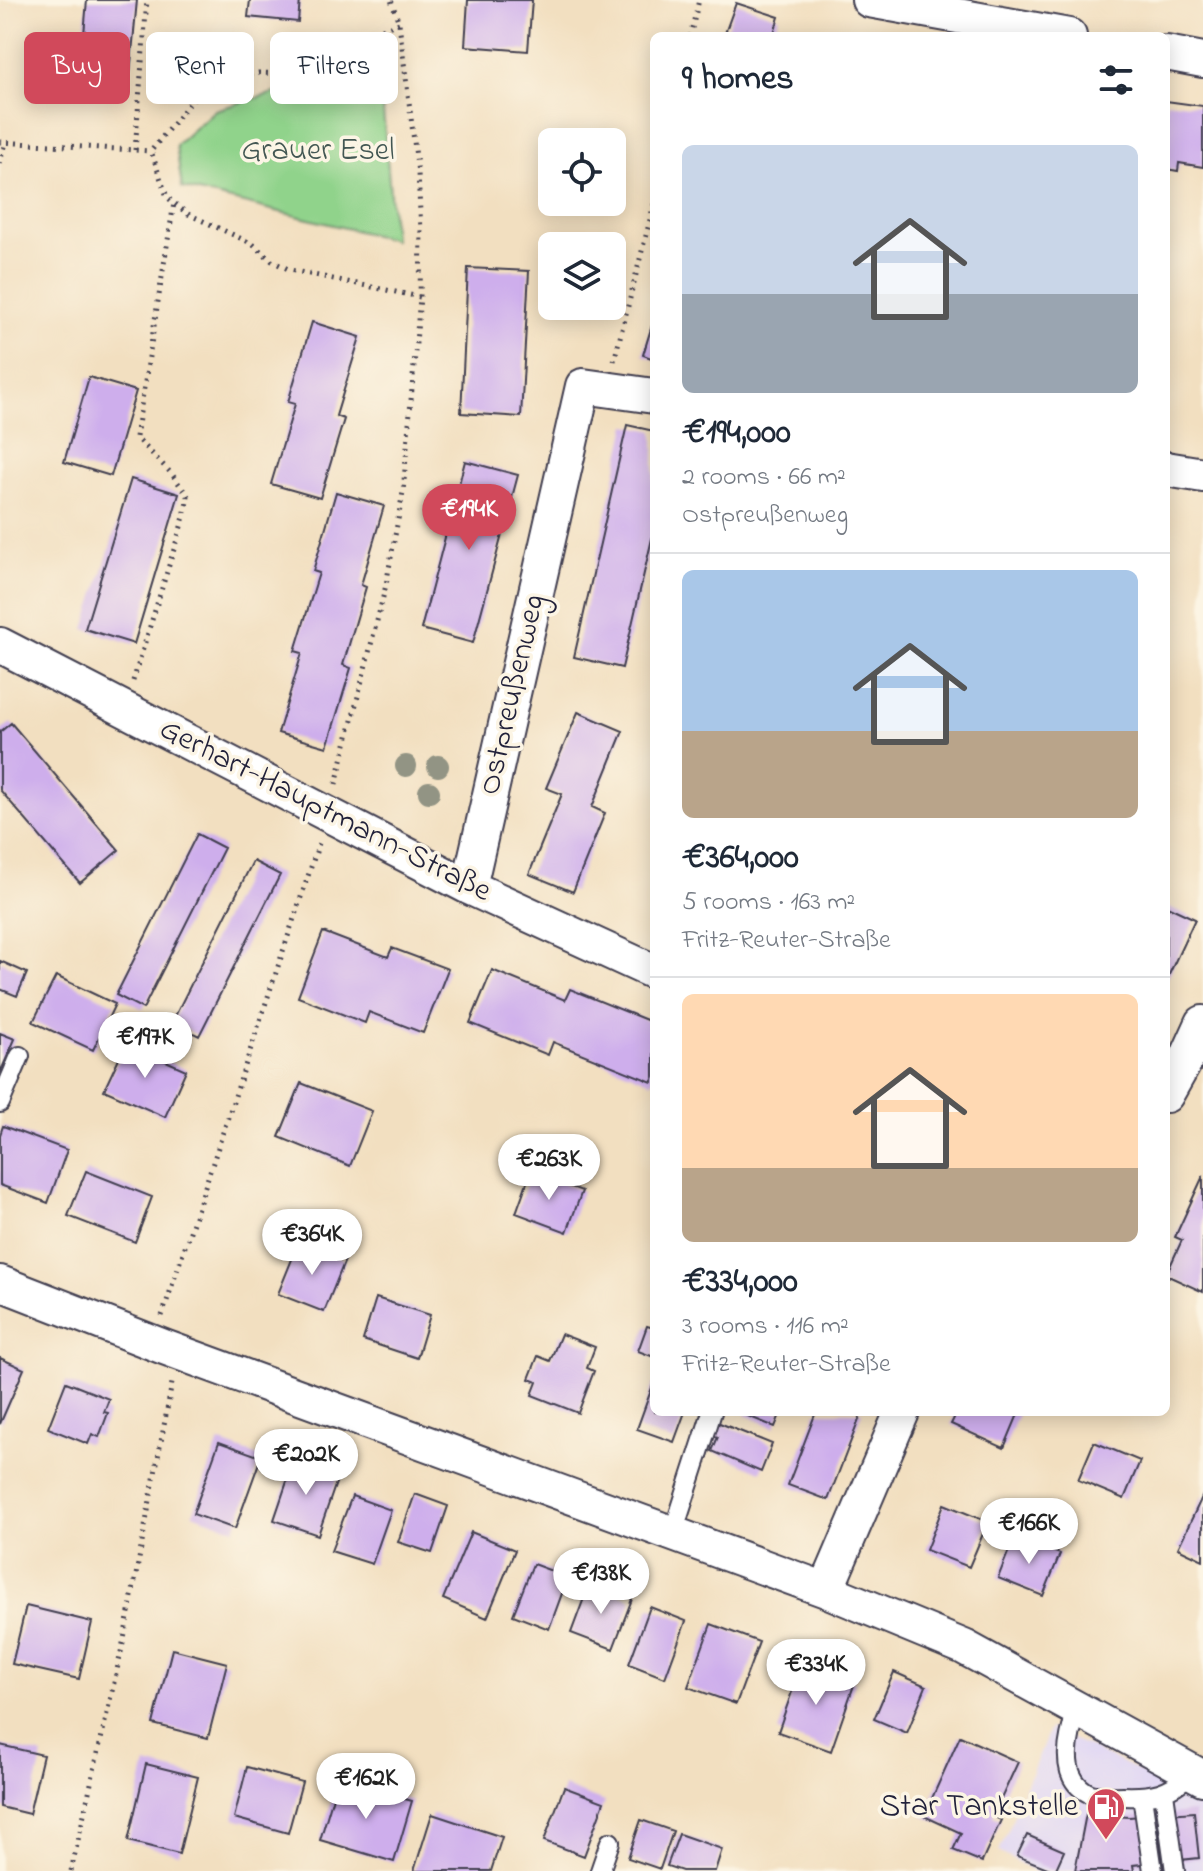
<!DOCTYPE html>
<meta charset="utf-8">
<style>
:root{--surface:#fff;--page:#f2f2f3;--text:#1f2937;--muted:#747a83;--line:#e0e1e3;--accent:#d1495b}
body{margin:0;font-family:"Indie Flower",sans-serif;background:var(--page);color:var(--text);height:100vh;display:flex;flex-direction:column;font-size:30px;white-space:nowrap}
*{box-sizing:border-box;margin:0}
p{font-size:26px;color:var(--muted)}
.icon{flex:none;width:44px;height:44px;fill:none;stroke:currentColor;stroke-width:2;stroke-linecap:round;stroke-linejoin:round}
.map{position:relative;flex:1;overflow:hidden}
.drawer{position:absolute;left:650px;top:32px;width:520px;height:1384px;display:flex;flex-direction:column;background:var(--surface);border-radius:12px;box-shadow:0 4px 20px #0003}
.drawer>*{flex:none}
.guide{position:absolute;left:24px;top:32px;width:506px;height:72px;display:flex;gap:16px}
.buttons{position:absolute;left:538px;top:128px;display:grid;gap:16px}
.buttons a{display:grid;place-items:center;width:88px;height:88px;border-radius:12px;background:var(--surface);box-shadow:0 4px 20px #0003;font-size:40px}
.price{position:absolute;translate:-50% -68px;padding:0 18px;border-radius:28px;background:#fff;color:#222;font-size:26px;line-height:52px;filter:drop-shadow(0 2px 4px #0008)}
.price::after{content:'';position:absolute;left:50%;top:48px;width:24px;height:18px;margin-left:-12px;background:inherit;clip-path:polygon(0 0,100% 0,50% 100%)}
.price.active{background:var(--accent);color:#fff}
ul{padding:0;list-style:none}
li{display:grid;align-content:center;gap:16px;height:424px;padding:0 32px}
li+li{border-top:2px solid var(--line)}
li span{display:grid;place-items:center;height:248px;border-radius:12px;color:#555}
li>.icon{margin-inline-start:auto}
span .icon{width:144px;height:144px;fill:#fffc;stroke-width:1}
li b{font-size:34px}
h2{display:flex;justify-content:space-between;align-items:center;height:96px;padding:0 32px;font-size:34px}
.tag{padding:0 28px;border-radius:12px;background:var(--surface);box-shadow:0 4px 20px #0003;font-size:28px;line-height:72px}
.tag.active{background:var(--accent);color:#fff}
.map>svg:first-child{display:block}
</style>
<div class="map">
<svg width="1203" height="1871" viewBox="0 0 1203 1871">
<rect width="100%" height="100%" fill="#fcf5e5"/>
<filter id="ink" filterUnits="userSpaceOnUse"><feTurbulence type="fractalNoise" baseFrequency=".0125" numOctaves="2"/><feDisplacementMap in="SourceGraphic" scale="16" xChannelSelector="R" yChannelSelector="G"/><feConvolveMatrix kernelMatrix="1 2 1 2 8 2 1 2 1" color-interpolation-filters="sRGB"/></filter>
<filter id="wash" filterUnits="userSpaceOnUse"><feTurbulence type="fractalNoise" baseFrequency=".006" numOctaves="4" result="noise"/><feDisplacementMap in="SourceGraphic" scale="32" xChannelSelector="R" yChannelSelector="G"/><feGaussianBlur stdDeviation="1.8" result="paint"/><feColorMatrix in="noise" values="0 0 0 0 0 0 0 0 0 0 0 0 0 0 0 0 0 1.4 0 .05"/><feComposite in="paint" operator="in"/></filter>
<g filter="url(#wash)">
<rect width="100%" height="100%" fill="#f2dfc0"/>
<path fill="#dfd5f5" d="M1050 1728 1203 1802V1871H1034L999 1852Z"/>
<path fill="#90d38b" stroke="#597a63" stroke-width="2" d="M379 63 394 240 182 188 176 145 215 110Z"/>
<g id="blocks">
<path fill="#ceaeec" d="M87 0H137L130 74 81 69Z
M250 0H300L298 22 248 17Z
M468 0H532L528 51 465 46Z
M736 3 779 17 773 36H724Z
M1166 101 1203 106V167L1179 163 1178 171 1166 169Z
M468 268 529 271 521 417 461 413Z
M312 322 360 337 336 416 344 419 320 498 271 484 295 404 288 402Z
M653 322H654V359L643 355Z
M89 377 136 391 111 476 64 462Z
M627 425 654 431V530L622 668 574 657Z
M465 461 518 475 473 643 421 629Z
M131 479 179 494 134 644 85 629Z
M336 492 384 506 361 585 366 587 343 665 351 668 327 747 278 733 302 653 295 651 319 573 313 571Z
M578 712 623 731 592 807 605 813 573 892 529 874 562 794 546 788Z
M11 723 119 850 80 883 0 790V732Z
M197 834 224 848 143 1009 116 995Z
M253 861 280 875 199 1036 172 1022Z
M1167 906 1195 919 1166 981V908Z
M323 932 388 957 392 948 448 969 423 1033 369 1012 365 1023 298 997Z
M0 961 27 973 17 996 0 989Z
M492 970 565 1000 570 989 654 1023V1076L652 1082 553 1042 548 1055 470 1023Z
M56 976 115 1004 93 1050 33 1022Z
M0 1033 15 1039 0 1073Z
M126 1043 186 1070 165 1117 104 1090Z
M301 1083 372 1111 350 1166 279 1137Z
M3 1126 67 1150 48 1203 0 1185V1135Z
M86 1171 152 1197 135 1242 68 1216Z
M531 1171 582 1191 567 1232 516 1213Z
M1203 1176V1292L1166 1275 1182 1240 1175 1237Z
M299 1242 345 1260 324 1312 278 1294Z
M376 1298 430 1315 417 1358 363 1340Z
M647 1326 654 1328V1357L638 1351Z
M561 1334 595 1347 587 1368 594 1371 578 1413 532 1395 537 1382 529 1379 538 1356 550 1361Z
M0 1358 24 1369 0 1424Z
M66 1382 109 1399 104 1412 108 1413 99 1437 92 1434 88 1444 48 1428Z
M654 1382V1412H685L674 1442 637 1429Z
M746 1412H781L775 1427 745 1415Z
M816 1412H862L828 1500 788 1485Z
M957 1412H1019L1004 1448 951 1424Z
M717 1422 772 1444 761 1472 712 1451 718 1437 711 1435Z
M219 1442 261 1457 235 1529 193 1514Z
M1094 1442 1140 1461 1124 1499 1078 1480Z
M295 1458 339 1474 318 1535 274 1520Z
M415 1494 448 1506 432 1553 398 1542Z
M1203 1495V1560L1178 1548Z
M352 1496 391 1510 372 1564 331 1551Z
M944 1504 988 1522 969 1567 926 1550Z
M471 1532 515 1550 487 1618 443 1599Z
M1015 1535 1060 1554 1043 1596 998 1578Z
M533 1564 568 1577 549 1629 513 1615Z
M590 1582 632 1599 613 1649 571 1633Z
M26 1606 92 1622 79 1679 12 1664Z
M650 1607 686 1621 665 1678 629 1664Z
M711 1624 759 1642 736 1704 688 1687Z
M172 1649 227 1663 208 1738 153 1724Z
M802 1663 855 1682 831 1751 778 1732Z
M894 1672 926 1686 907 1733 874 1719Z
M960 1736 1018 1762 993 1816 1001 1820 982 1862 953 1850 961 1833 924 1816Z
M0 1745 43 1755 29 1814 0 1807Z
M146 1764 198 1777 179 1854 128 1841Z
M247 1767 302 1782 288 1833 234 1818Z
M338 1780 412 1801 394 1862 320 1840Z
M564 1787 604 1802 584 1856 544 1841Z
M1194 1812 1199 1858 1133 1865 1134 1871H1075L1086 1814 1129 1817Z
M432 1814 502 1837 491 1871H414Z
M641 1820 673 1831 660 1869 628 1858Z
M679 1834 722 1849 715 1871H682L667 1866Z
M1027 1835 1064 1851 1055 1871 1017 1856Z"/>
</g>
</g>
<g filter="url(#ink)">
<use href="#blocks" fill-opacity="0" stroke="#413e4f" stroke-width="2"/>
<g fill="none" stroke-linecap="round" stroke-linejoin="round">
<defs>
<path id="service" d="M0 1103 20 1056
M673 1533 712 1412
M1077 1710C1069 1735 1058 1774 1085 1791 1095 1798 1111 1796 1123 1796 1153 1797 1168 1794 1192 1773
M1164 1793 1175 1871
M1142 1796 1153 1871
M600 1871 610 1842"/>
<path id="minor" d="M869 0 1069 36
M1166 53 1203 60
M1166 469 1203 475
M0 645 469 887 654 972
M469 887 583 386 654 396
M1166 1095 1188 1056 1203 1023
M0 1283 164 1347 826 1590 964 1647 1203 1778
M826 1590 902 1412"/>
</defs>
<use href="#service" stroke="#413e4f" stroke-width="22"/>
<use href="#minor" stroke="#413e4f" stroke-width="38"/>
<path stroke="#413e4f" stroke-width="5" stroke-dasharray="2 6" stroke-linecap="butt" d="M399 23 371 33 316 69 288 74 258 73 225 79 196 95 151 151 167 197 174 203 188 214 253 244 272 261 290 270 420 297
M690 36 699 0
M0 142 151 151
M135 150 147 0
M0 164 5 142
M614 361 654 204
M133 681 184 517 188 496 171 473 136 437 174 203
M336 784 386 585 403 492 420 297 421 231 418 173 399 23 391 0
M162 1316 319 843
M71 1871 124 1639 172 1383"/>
<use href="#service" stroke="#fff" stroke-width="18"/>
<use href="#minor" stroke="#fff" stroke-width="34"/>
</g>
<g fill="#929484">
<circle cx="406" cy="766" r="11"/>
<circle cx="438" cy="766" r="11"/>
<circle cx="429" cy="792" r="11"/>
</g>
</g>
<defs>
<symbol id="fuel-pin" viewBox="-11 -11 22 30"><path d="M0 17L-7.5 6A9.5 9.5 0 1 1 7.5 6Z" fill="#d1495b" stroke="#fcf5e5"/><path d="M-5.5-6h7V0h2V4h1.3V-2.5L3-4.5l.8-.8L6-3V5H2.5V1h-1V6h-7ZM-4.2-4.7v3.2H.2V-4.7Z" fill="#fff"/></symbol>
</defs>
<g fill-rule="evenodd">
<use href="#fuel-pin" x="1084" y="1785" width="44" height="60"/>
</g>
<g text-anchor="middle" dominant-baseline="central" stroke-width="7" stroke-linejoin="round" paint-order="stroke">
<g font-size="32" fill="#435753" stroke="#fcf5e5">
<text x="318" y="151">Grauer Esel</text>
</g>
<g font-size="32" fill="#22223b" stroke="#fcf5e5">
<text transform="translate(513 695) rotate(-77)">Ostpreußenweg</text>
<text transform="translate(325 811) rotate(27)">Gerhart-Hauptmann-Straße</text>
</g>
<g font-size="32" fill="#22223b" stroke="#fcf5e5" text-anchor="end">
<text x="1078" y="1807">Star Tankstelle</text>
</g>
</g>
</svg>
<div class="buttons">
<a><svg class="icon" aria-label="locate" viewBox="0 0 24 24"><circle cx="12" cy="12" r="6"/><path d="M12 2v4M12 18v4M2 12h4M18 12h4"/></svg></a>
<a><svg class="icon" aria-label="layers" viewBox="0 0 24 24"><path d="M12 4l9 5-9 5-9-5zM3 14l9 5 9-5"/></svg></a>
</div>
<b class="price active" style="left:469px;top:552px">€194K</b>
<b class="price" style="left:145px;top:1080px">€197K</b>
<b class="price" style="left:549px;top:1202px">€263K</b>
<b class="price" style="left:312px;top:1277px">€364K</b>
<b class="price" style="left:306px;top:1497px">€202K</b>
<b class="price" style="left:1029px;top:1566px">€166K</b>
<b class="price" style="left:601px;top:1616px">€138K</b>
<b class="price" style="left:816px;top:1707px">€334K</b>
<b class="price" style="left:366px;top:1821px">€162K</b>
<div class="guide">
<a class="tag active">Buy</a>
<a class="tag">Rent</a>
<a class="tag">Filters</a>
</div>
<section class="drawer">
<h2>9 homes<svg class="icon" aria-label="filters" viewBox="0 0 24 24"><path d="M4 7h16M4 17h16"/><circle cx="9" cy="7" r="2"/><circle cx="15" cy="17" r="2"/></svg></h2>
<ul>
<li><span style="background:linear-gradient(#c9d6e8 60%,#9aa5b1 0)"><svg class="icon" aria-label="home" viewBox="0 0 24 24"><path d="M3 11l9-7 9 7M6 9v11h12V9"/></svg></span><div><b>€194,000</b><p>2 rooms · 66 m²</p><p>Ostpreußenweg</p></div></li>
<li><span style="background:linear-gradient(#a9c7e8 65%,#b9a48a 0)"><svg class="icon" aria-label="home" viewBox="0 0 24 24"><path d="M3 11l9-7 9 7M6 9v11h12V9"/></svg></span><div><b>€364,000</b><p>5 rooms · 163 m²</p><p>Fritz-Reuter-Straße</p></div></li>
<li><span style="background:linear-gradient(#ffd9b3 70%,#b9a48a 0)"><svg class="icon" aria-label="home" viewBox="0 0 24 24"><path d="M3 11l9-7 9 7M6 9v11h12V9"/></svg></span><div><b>€334,000</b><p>3 rooms · 116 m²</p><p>Fritz-Reuter-Straße</p></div></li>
</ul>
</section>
</div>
